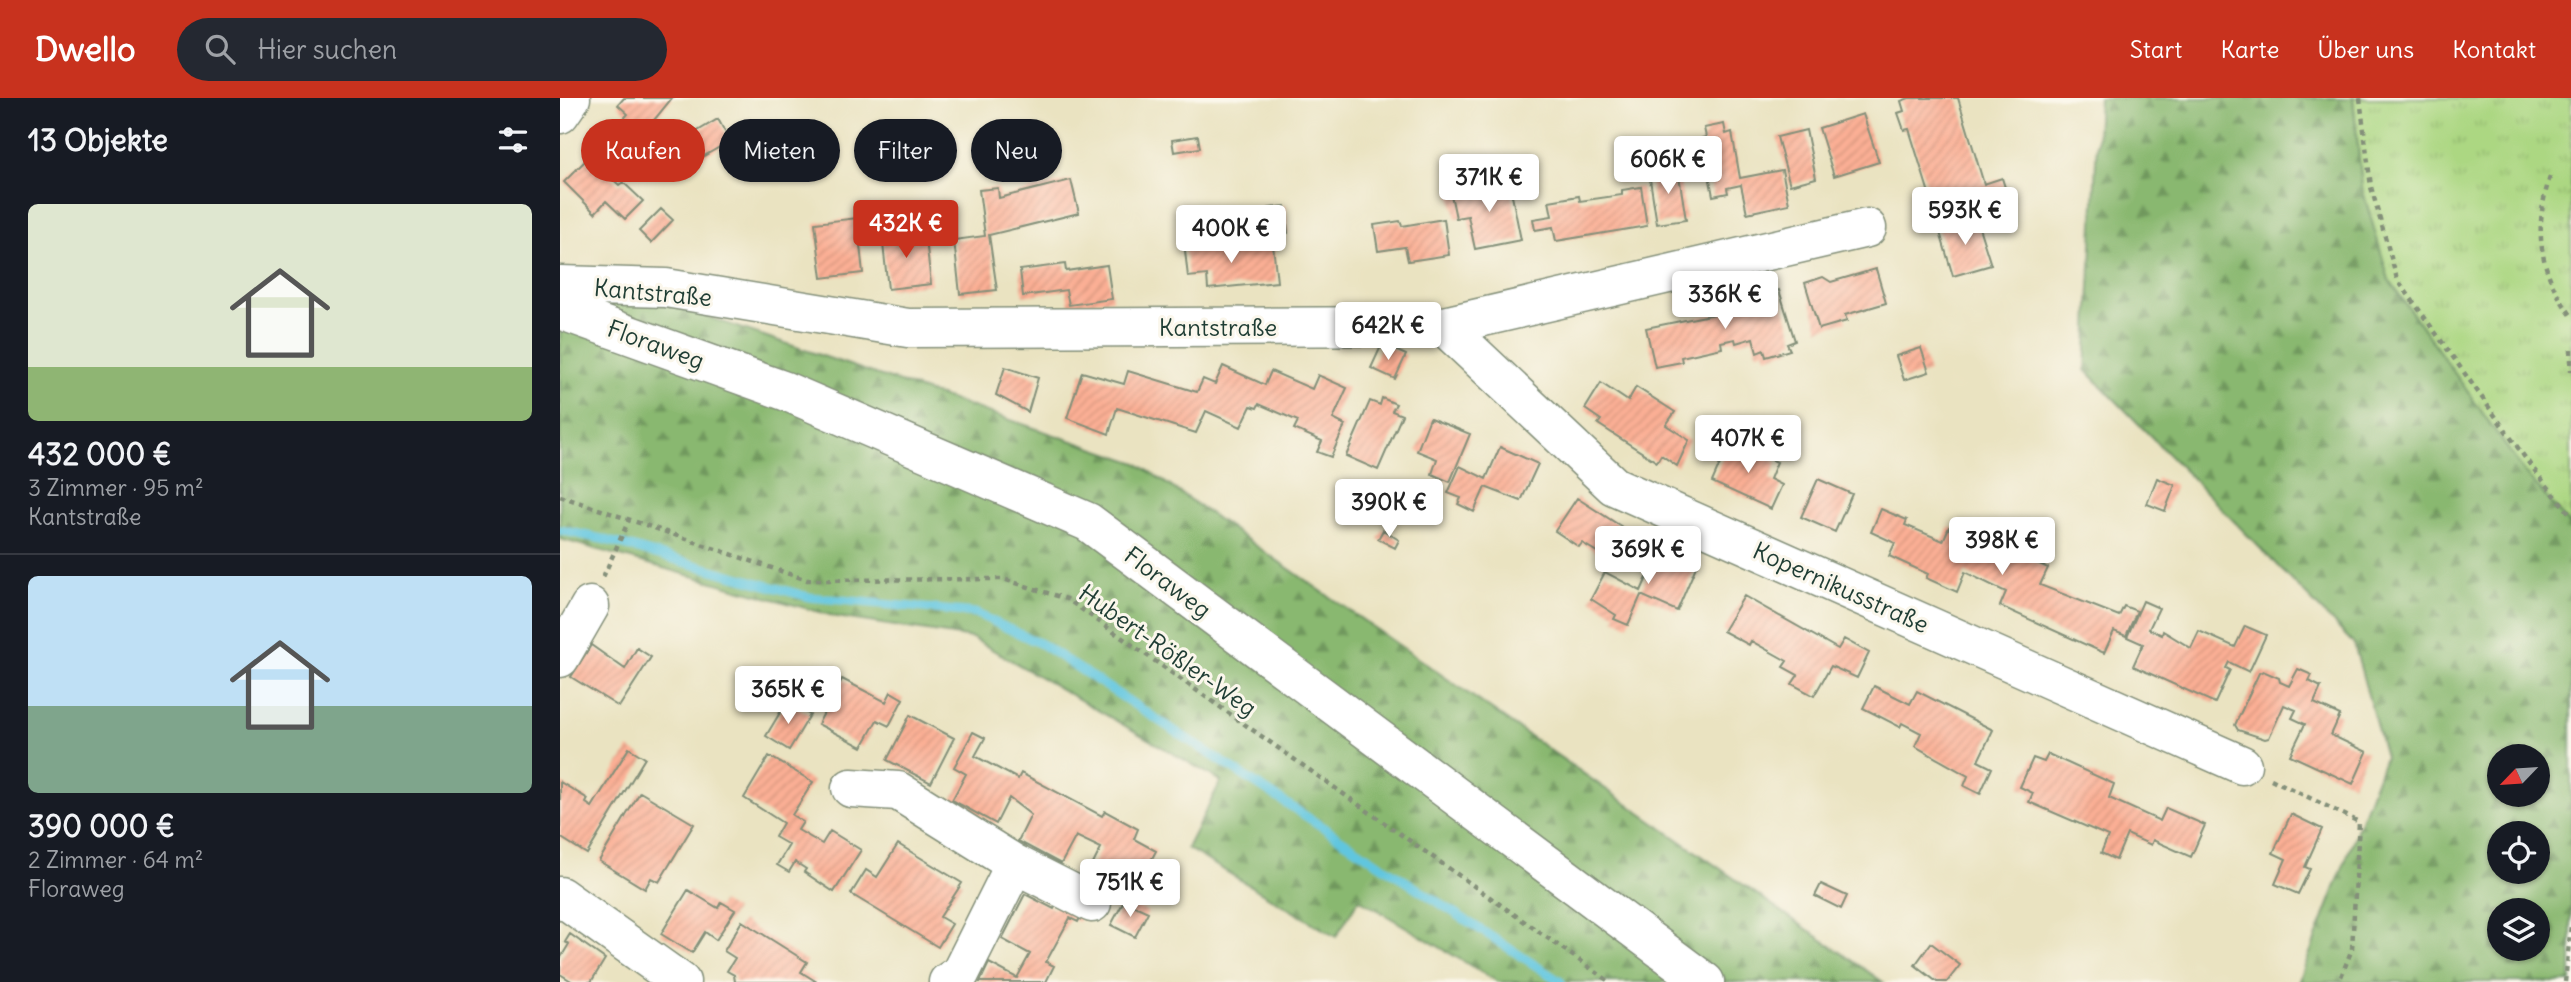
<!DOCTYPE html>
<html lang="de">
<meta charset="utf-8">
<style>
:root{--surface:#171b24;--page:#242831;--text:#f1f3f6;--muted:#9ea1a6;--line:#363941;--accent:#c8321e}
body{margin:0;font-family:Delius,sans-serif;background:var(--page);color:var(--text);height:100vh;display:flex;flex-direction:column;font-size:26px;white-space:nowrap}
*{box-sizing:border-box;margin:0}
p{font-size:23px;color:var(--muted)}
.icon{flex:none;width:38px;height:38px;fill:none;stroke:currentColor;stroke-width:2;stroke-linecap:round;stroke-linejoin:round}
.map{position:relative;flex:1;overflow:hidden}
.side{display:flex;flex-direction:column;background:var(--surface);width:560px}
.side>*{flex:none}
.hud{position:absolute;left:21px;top:21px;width:665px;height:63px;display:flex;gap:14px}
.needle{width:46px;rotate:245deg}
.tools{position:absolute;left:1927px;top:646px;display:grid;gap:14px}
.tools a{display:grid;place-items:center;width:63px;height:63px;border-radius:50%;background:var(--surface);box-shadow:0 2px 5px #0004;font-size:35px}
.price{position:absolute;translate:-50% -60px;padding:0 16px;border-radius:7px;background:#fff;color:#222;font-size:23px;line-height:46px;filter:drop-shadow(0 2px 4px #0008)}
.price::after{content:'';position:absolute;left:50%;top:42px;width:21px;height:16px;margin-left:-10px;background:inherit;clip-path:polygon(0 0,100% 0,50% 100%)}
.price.on{background:var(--accent);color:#fff}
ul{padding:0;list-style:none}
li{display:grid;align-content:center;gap:14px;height:371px;padding:0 28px}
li+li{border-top:2px solid var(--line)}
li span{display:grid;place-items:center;height:217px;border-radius:10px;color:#555}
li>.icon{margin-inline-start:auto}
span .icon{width:126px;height:126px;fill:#fffc;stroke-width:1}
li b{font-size:30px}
h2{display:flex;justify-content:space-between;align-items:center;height:84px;padding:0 28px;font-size:30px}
.pill{padding:0 24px;border-radius:32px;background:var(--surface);box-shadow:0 2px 5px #0004;font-size:24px;line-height:63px}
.pill.on{background:var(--accent);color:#fff}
header{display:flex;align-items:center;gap:42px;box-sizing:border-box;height:98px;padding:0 35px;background:var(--accent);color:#fff}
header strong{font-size:33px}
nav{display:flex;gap:38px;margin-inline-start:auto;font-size:24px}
.search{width:490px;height:63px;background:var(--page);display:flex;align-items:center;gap:18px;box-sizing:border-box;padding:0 24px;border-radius:38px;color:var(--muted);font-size:26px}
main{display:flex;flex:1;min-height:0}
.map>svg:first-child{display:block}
</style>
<header>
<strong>Dwello</strong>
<div class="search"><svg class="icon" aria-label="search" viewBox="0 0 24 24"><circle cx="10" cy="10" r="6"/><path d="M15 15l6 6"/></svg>Hier suchen</div>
<nav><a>Start</a><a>Karte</a><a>Über uns</a><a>Kontakt</a></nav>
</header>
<main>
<section class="side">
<h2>13 Objekte<svg class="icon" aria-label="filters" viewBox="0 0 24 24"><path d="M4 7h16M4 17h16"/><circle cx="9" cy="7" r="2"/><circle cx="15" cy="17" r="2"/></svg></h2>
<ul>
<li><span style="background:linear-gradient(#dfe7d0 75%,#8fb573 0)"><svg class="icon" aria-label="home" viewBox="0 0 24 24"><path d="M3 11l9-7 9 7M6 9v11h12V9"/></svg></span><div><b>432 000 €</b><p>3 Zimmer · 95 m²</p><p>Kantstraße</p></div></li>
<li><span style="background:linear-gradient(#bfe0f5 60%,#7fa58c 0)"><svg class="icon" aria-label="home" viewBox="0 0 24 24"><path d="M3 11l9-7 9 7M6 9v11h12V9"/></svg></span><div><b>390 000 €</b><p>2 Zimmer · 64 m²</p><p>Floraweg</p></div></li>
</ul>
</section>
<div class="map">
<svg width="2011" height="884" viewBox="0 0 2011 884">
<defs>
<pattern id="grass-tufts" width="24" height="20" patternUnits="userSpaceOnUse" patternTransform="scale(1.75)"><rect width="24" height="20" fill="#acd782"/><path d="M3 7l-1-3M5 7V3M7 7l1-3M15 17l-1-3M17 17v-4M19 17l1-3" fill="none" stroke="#94b971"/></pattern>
<pattern id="forest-firs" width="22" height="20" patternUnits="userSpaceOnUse" patternTransform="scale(1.75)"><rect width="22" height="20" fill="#89b870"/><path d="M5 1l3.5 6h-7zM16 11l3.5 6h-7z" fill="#6f975d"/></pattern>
<pattern id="building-hatch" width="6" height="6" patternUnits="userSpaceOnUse" patternTransform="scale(1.75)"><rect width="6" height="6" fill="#fbaf94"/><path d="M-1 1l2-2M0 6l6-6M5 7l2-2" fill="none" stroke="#d79780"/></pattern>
</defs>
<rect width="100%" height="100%" fill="#fbf7ec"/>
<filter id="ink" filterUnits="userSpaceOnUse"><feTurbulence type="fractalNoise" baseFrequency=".0143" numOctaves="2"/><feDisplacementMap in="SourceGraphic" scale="14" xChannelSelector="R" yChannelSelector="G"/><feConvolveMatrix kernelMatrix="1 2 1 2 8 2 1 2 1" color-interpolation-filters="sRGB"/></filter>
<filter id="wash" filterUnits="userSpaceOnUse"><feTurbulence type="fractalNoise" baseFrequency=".00686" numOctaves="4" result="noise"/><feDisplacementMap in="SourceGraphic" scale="28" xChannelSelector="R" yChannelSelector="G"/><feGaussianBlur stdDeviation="1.57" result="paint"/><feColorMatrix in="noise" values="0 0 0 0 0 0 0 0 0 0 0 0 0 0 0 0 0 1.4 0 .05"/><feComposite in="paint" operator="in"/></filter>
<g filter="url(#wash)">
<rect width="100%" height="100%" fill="#eae3c1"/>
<path fill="url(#grass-tufts)" stroke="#668a5b" stroke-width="2" d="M1793 0H2011V428L1964 374 1829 182 1802 90Z"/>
<path fill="url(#forest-firs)" stroke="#547a52" stroke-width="2" fill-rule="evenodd" d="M1539 0H1793L1802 90 1829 182 1964 374 2011 428V884H1739L1825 659 1794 546 1526 272ZM1939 658H1978V696H1939ZM1939 735H1978V774H1939ZM1939 812H1978V850H1939Z
M21 199 107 205 577 365 1323 884H938L799 801 776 839 627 750 661 683 412 540 277 519 0 441V217Z"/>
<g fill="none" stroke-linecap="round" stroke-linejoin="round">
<path stroke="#61c6df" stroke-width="9" d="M0 432 42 441 249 499 415 515 481 546 1001 884"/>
</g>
<g id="blocks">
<path fill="url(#building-hatch)" d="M64 0H112L69 53 50 36 68 16 58 7Z
M1349 0H1398L1424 86 1442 80 1447 96 1417 105 1413 92 1372 105 1349 31 1344 32 1338 15 1344 13 1341 3Z
M1303 16 1319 64 1274 78 1259 30Z
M158 21 170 43 144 58 131 37Z
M1164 26 1166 36 1172 34 1180 80 1222 72 1229 106 1187 115 1181 87 1167 90 1168 95 1153 98 1142 40 1146 39 1144 30Z
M1246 32 1256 80 1230 87 1217 39Z
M638 38 640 50 614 54 612 42Z
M29 59 59 87 63 84 83 103 65 121 46 103 35 115 4 84Z
M1118 71 1126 122 1097 126 1089 75Z
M511 82 519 115 429 137 437 192 400 196 394 142 425 138 419 92 438 90 439 100Z
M949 83 961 142 915 151 908 118 896 120 890 92 906 89 908 97 927 93 926 87Z
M1081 89 1087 128 996 143 993 129 975 132 973 121 992 118 989 103 1019 98 1020 103 1062 97V92Z
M725 108 728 135 712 137 709 110Z
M101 111 113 122 91 145 79 133Z
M297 120 303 175 262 180 255 125Z
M1416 120 1431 167 1393 178 1379 131Z
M884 121 889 157 848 163 845 149 818 153 814 127 840 123 842 128Z
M365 132 371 186 328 191 322 137Z
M642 142 644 150 672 147V151L713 147 717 184 648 191 647 177 628 179 624 144Z
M505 166 506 173 547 167 552 201 509 207 506 192 463 198 460 172Z
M1316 171 1326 205 1285 217 1287 223 1259 231 1245 185 1263 179 1271 184Z
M1219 192 1235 243 1227 246 1230 252 1206 259 1204 252 1197 255 1193 240 1176 245 1175 241 1161 244 1162 250 1121 259 1122 264 1095 269 1086 230 1155 216 1169 211 1168 208Z
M822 246 846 257 835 281 811 270Z
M1361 250 1369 274 1344 282 1336 258Z
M663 268 705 287 711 273 752 291 758 277 787 290 773 321 785 327 771 359 757 354 762 343 734 331 738 323 699 306 697 310 691 308 681 329 646 313 636 335 557 310 549 336 507 320 522 274 564 286 568 273 637 294 643 281 655 286Z
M445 269 478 280 468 314 436 297Z
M1041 285 1068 303 1076 289 1115 314 1106 327 1129 342 1117 368 1101 357 1097 364 1038 326 1041 322 1025 311Z
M822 300 836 306 832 313 842 317 818 372 786 358 810 303 820 307Z
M870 320 910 336 890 384 872 376 877 361 857 353Z
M1170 343 1217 364 1210 381 1222 387 1211 411 1152 384Z
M940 349 978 366 961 403 925 389 914 414 898 406 901 400 888 395 900 368 926 381Z
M1597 380 1615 387 1605 413 1587 406Z
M1258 381 1292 396 1275 434 1241 419Z
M1017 400 1076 438 1057 466 1022 445 1019 449 995 433Z
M1321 411 1347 422 1345 427 1383 443 1389 429 1419 442 1421 437 1434 443 1443 424 1455 430 1457 425 1469 431 1458 456 1488 470 1480 487 1559 518 1564 508 1577 513 1566 538 1554 533 1544 555 1440 508 1446 494 1405 474 1397 494 1366 480 1368 476 1329 458 1335 445 1311 434Z
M823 432 839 442 835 450 818 441Z
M1101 448 1138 464 1117 513 1081 497 1068 527 1054 521 1056 517 1031 501 1045 474 1081 493Z
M1184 498 1278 551 1284 541 1309 555 1297 580 1271 568 1254 598 1232 586 1238 577 1223 569 1227 563 1191 543 1189 547 1163 533Z
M1583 503 1599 510 1589 531 1602 537 1603 533 1631 550 1639 533 1675 549 1685 528 1706 537 1689 574 1669 564 1666 570 1670 572 1655 605 1573 568 1583 546 1567 539Z
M31 547 65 571 77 550 91 559 59 609 11 579Z
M1738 571 1752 577 1749 583 1761 589 1754 605 1780 617 1771 637 1807 654 1793 686 1730 657 1745 626 1732 620 1736 612 1724 607 1709 640 1705 641 1678 632 1675 627 1699 575 1703 573 1719 580 1720 584 1729 588Z
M282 581 326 604 331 594 343 601 329 628 317 622 302 649 258 626Z
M1314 588 1350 606 1357 593 1433 632 1418 663 1432 670 1420 696 1404 688 1408 678 1355 648 1361 635 1342 625 1340 629 1303 610Z
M227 603 250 617 229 652 206 638Z
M350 617 394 640 371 685 327 662Z
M413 634 425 640 415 658 458 681 461 675 542 718 545 713 578 731 574 741 596 753 573 797 529 774 541 750 516 738 501 766 458 743 471 717 449 700 436 726 392 702 406 676 394 669Z
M69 650 85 660 27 756 0 739V684L28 701 26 705 32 709Z
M1488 656 1554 686 1549 700 1600 723 1606 710 1645 727 1631 759 1593 742 1591 747 1567 736 1556 762 1541 755 1548 738 1469 704 1473 695 1460 689 1473 660 1484 664Z
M209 658 253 684 232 717 243 724 238 732 262 746 270 733 301 752 274 794 244 774 246 771 235 764 229 774 217 767 229 747 215 739 223 725 184 700Z
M80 694 134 726 99 784 91 780 85 791 39 763Z
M1731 716 1762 731 1745 769 1750 771 1738 796 1715 786 1726 761 1713 755Z
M338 746 402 785 380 819 392 826 378 849 291 796 306 772 317 779Z
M1261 786 1287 798 1281 811 1255 798Z
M128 792 158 810 161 804 175 812 156 842 145 834 132 855 101 836Z
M465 796 494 811 500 800 524 812 518 824 510 820 486 864 494 868 486 884H420L429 865 457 880 464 867 470 856 442 841Z
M564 803 588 814 575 839 551 827Z
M182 823 247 864 241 874 257 884H175L174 877 167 873 175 860 164 853Z
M10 836 45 861 31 884H13L0 876V861L9 846 5 844Z
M1371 845 1400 867 1387 884H1377L1355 867Z"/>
</g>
</g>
<g filter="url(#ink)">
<use href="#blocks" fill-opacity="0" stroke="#84907a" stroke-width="2"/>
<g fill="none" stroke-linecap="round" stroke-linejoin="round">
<defs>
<path id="minor" d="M0 16 11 0
M0 187 106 190 348 230 884 228 1307 130
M0 212 225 293 528 424 1145 884
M884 228 1054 388 1682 667
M0 560 30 508
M291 690 338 693 455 766 400 876 388 884
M455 766 532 805
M0 798 121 884"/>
</defs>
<use href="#minor" stroke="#84907a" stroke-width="41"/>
<path stroke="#84907a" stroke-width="4.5" stroke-dasharray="5 5" stroke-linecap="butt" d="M1800 0 1811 89 1837 181 1971 368 2011 417
M1990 79C1973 131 1979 174 2011 217
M2011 251V273
M0 398 247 482 443 481 507 501 1050 884
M43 479 69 422
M1711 681 1799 724 1792 851 1779 884
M2005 884 2011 826"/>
<use href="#minor" stroke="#fff" stroke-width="38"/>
</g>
</g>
<g text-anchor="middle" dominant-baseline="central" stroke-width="6" stroke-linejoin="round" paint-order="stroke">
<g font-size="24" fill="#1f3d34" stroke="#fbf7ec">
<text transform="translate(93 194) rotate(5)">Kantstraße</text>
<text x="658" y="229">Kantstraße</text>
<text transform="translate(96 246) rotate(20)">Floraweg</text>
<text transform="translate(608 484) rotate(37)">Floraweg</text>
<text transform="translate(1281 489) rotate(24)">Kopernikusstraße</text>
<text transform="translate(608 552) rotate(35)">Hubert-Rößler-Weg</text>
</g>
</g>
</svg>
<div class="tools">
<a><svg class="needle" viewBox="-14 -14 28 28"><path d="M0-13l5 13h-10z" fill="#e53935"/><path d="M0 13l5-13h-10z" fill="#9ea1a6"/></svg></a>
<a><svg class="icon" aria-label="locate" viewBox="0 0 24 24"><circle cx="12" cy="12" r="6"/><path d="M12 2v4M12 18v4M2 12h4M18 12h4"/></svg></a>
<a><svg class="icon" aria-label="layers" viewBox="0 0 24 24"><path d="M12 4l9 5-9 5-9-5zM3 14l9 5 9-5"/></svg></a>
</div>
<b class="price" style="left:1108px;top:98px">606K €</b>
<b class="price" style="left:929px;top:116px">371K €</b>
<b class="price" style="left:1405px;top:149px">593K €</b>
<b class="price on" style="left:346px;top:162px">432K €</b>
<b class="price" style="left:671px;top:167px">400K €</b>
<b class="price" style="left:1165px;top:233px">336K €</b>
<b class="price" style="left:828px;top:264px">642K €</b>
<b class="price" style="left:1188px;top:377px">407K €</b>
<b class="price" style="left:829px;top:441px">390K €</b>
<b class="price" style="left:1442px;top:479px">398K €</b>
<b class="price" style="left:1088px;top:488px">369K €</b>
<b class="price" style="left:228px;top:628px">365K €</b>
<b class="price" style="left:570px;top:821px">751K €</b>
<div class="hud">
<a class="pill on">Kaufen</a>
<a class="pill">Mieten</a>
<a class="pill">Filter</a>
<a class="pill">Neu</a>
</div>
</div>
</main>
